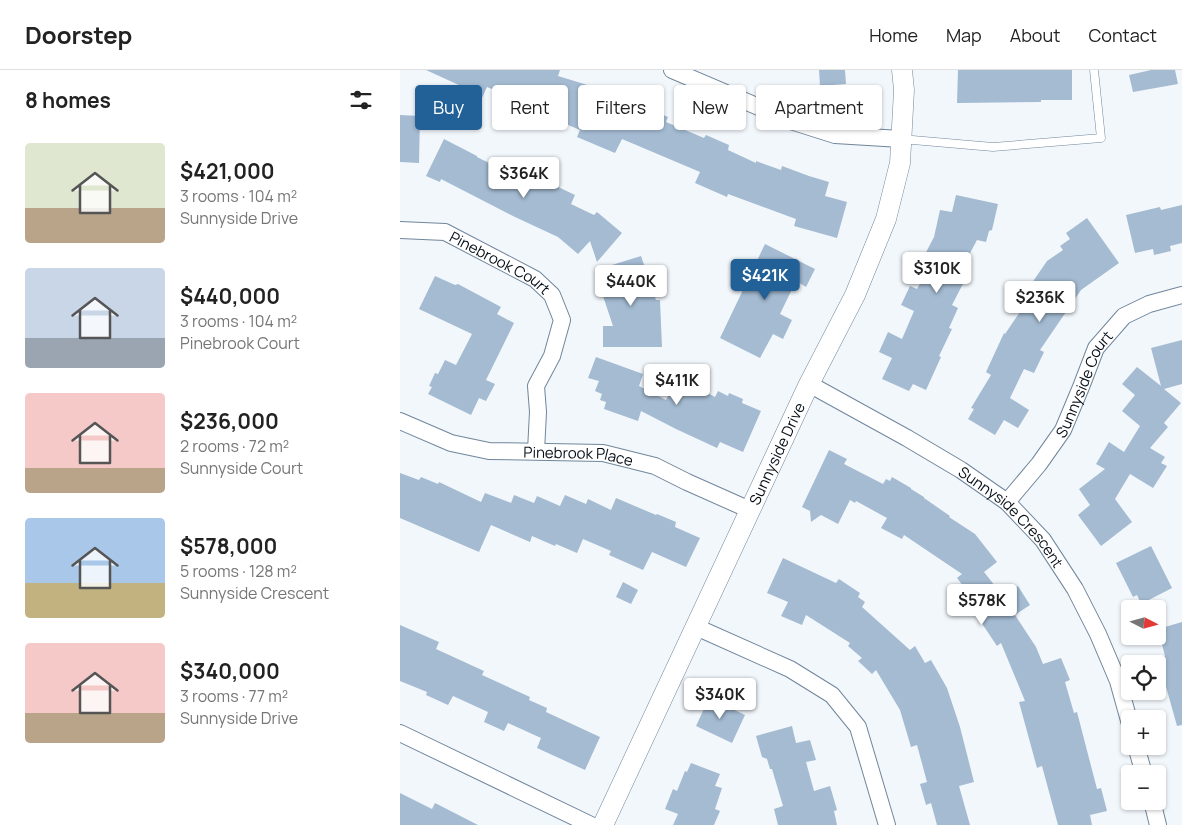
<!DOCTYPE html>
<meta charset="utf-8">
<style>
:root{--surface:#fff;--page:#f2f2f2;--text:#222;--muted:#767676;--line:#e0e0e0;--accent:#216197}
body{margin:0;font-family:Manrope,sans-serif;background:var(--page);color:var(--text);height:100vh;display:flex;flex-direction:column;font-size:19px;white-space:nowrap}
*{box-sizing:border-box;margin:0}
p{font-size:16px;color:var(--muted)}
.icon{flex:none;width:28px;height:28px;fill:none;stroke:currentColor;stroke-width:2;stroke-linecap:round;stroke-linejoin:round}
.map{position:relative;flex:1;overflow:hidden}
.sheet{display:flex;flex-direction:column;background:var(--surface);width:400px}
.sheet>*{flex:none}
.top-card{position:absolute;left:15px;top:15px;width:475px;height:45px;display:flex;gap:10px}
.needle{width:32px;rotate:96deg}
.fabs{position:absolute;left:721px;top:530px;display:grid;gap:10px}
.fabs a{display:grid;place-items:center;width:45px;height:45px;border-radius:5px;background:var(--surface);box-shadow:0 1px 4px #0004;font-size:25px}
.price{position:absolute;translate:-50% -42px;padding:0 11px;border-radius:5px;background:#fff;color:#222;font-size:16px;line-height:32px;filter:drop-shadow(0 1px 2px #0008)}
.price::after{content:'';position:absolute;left:50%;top:30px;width:15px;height:11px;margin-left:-8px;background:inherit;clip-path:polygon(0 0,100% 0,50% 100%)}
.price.active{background:var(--accent);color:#fff}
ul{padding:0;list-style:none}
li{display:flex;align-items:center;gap:15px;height:125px;padding:0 25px}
li span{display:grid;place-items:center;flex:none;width:140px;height:100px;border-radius:5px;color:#555}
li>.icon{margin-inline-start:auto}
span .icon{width:60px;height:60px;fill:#fffc;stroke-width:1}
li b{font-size:21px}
h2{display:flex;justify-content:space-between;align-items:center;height:60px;padding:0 25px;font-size:21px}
.tag{padding:0 18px;border-radius:5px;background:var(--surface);box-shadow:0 1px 4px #0004;font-size:18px;line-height:45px}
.tag.active{background:var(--accent);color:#fff}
header{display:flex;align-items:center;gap:30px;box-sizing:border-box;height:70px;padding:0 25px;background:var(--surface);border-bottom:1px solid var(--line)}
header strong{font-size:24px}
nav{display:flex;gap:28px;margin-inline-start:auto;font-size:18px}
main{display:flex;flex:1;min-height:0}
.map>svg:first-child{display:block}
</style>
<header>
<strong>Doorstep</strong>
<nav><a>Home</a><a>Map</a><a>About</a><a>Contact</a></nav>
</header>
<main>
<section class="sheet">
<h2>8 homes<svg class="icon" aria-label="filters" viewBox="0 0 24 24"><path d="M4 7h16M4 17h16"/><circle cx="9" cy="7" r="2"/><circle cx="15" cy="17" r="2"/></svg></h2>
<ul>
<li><span style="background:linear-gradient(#dfe7d0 65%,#b9a48a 0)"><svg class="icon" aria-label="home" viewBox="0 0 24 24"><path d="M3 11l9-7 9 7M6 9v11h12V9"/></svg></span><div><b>$421,000</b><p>3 rooms · 104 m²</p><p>Sunnyside Drive</p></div></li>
<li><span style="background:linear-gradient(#c9d6e8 70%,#9aa5b1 0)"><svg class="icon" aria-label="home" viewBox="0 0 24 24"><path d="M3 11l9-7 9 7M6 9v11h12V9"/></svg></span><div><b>$440,000</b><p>3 rooms · 104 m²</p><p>Pinebrook Court</p></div></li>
<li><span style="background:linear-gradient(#f6c9c9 75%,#b9a48a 0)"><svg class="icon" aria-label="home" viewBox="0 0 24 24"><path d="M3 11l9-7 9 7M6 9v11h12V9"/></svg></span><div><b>$236,000</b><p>2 rooms · 72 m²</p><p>Sunnyside Court</p></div></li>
<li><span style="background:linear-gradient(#a9c7e8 65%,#c2b280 0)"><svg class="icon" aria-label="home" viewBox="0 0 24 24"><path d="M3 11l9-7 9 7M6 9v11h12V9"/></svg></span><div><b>$578,000</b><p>5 rooms · 128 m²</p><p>Sunnyside Crescent</p></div></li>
<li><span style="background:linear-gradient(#f6c9c9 70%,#b9a48a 0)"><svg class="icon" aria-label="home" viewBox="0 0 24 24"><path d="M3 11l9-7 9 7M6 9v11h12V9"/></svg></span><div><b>$340,000</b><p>3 rooms · 77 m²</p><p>Sunnyside Drive</p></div></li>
</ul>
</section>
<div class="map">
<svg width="782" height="755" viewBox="0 0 782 755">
<rect width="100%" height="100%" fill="#f2f7fc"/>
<path fill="#a4bbd2" d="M26 0H160L158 6 194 17 195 15 215 24 213 27 248 43 250 39 268 47 266 52 304 68 306 65 329 75 328 80 356 93V91L381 100 382 96 409 106 429 112 425 126 447 132 437 168 394 156 396 149 328 124 327 127 295 113 300 102 222 69 215 83 177 67 180 60 128 38 129 35 87 17 82 28 60 19 61 16Z
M419 0H445L446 14 420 16Z
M558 0H672V30H641V32L557 33Z
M751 0H775L778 14 733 22 729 5Z
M0 45 20 46 19 93 0 92Z
M44 69 77 86V87L131 114 135 106 175 125 171 134 194 145 197 142 222 163 197 192 190 171 178 184 158 167 115 147 41 109 40 112 26 106Z
M556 125 598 134 592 160 589 161 586 172 577 170 560 202 567 206 552 235 558 238 549 258 552 259 539 286 541 287 526 320 513 314 509 321 482 309 492 288 479 282 488 262 502 269 514 241 501 235 510 216 517 219 531 194 522 190 534 167 540 140 552 142Z
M782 135V173L770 176 771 181 754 185 753 179 735 183 726 145 760 137 761 140Z
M687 148 719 193 681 220 640 280 644 282 634 303 624 299 610 328 629 340 618 358 604 350 595 365 568 349 574 339 571 338 591 305 586 302 604 263 605 264 628 230 623 226 647 191 663 180 660 176 670 169 666 163Z
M365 174 415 199 406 217 396 211 380 244 392 250 383 269 373 264 360 288 320 268Z
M241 186 256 230H260L262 277H203V256H213L201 220 206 218 199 199Z
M35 206 55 215 58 214 101 237 97 244 114 253 86 310 95 314 86 331 79 328 71 345 28 324 32 317 29 316 35 303 38 304 45 290 56 295 72 264 19 239Z
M782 270V314L764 319 781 333 764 353 768 357 750 378 765 387 761 393 767 396 753 418 730 404 715 429 732 452 701 476 678 445 690 435 679 419 705 399 696 394 709 372 724 382 740 356 722 341 735 325 722 314 737 297 761 316 751 278Z
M196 287 243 304 239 316 266 330 278 307 315 327 318 321 328 326 329 323 343 329 342 333 361 341 343 382 320 372 317 378 276 359 241 341 238 351 204 339 206 332 200 330 202 324 195 321 199 311 188 308Z
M429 380 447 389 444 394 483 414 486 409 490 411 492 407 511 418V419L524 427V428L550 446 549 447 575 464 597 492 584 502 603 526 618 516 630 535 615 545 636 577 643 594 661 588 670 610 665 612 674 643 677 642 697 719 701 718 707 741 690 745 692 755H658L642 696 637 698 619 632 625 631 601 573 597 576 579 549 585 545 557 508 562 504 504 465 502 469 481 458 487 448 456 431 455 433 450 430 438 454 421 445 411 452 410 441 402 437Z
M0 403 19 410 21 407 38 414 39 412 81 432 85 423 111 433 114 425 134 433 137 426 160 436 165 425 186 434 188 429 211 440 216 428 256 445 257 444 276 452 275 457 300 468 286 497 252 482 243 500 209 485 211 481 183 469 177 483 156 474 155 476 132 466 130 472 91 455 79 482 0 448Z
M751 476 772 518 741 534 737 525 733 527 716 493Z
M383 488 436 513 439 509 460 523 458 527 465 532 462 537 510 580 515 576 525 593 531 590 547 618 560 657 574 712 559 716 570 755H537L531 733 526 735 520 714 527 712 517 675 511 677 500 640 476 600 472 604 458 591 462 588 448 576 450 573 406 545 402 555 381 546 388 532 367 523Z
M223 512 238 520 231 534 216 527Z
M782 552V655L777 656 758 588 765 586 758 559Z
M0 555 39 572 36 579 84 601 82 605 130 627 129 630 147 638 146 642 200 667 185 700 137 678 141 668 108 653 104 661 84 652 88 642 53 626 48 635 26 625 27 622 0 611Z
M309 628 345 645 332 673 296 656Z
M392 656 396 673 410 670 416 690 406 692 414 721 430 716 437 740 434 741 437 755H378L374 739 383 736 372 699H370L367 689 362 687 356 666Z
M291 693 320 704 315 716 322 718 315 739 320 741 314 755H273L278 744 265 739 273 719 277 721 285 701 287 702Z
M0 723 32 739 35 733 78 755H0Z"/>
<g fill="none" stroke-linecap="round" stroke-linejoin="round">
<defs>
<path id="service" d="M501 69 593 77 701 68 694 0"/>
<g id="minor">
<path d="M272 0 394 52 435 65 501 69"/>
<path id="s1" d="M0 160 45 162 135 209 152 225 162 250 152 286 136 316 138 342 136 381"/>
<path id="s2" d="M409 314 507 368 561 400 607 432 643 470 675 519 698 564 718 611 730 654"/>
<path id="s3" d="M0 351 51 373 89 381 203 383 255 396 287 412 350 440"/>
<path id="s4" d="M607 432 639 394 663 360 681 317 696 278 724 246 749 234 782 225"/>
<path d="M296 557 390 599 432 625 458 657 487 755"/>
<path d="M0 663 191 755"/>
<path d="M736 676 744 704"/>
<path d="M752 731 758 755"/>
</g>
<g id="tertiary">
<path id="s5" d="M203 755 409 314 455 225 486 149 500 93 504 20 502 0"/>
</g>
</defs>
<use href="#service" stroke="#70869b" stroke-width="9"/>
<use href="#minor" stroke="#70869b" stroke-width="18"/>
<use href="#tertiary" stroke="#70869b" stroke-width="21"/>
<use href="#service" stroke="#fff" stroke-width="8"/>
<use href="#minor" stroke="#fff" stroke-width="16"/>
<use href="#tertiary" stroke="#fff" stroke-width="20"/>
</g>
<g text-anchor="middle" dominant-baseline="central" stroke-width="4.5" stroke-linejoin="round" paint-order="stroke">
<g font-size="15" fill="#060e15" stroke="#fff">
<text stroke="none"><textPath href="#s1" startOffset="108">Pinebrook Court</textPath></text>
<text stroke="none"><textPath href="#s4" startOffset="142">Sunnyside Court</textPath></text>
<text stroke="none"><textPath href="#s5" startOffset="410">Sunnyside Drive</textPath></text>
<text stroke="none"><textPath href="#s3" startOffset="184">Pinebrook Place</textPath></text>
<text stroke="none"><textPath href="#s2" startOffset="244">Sunnyside Crescent</textPath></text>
</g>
</g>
</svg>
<div class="fabs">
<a><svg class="needle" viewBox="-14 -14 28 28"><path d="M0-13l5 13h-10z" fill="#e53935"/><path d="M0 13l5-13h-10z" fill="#767676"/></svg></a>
<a><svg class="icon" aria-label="locate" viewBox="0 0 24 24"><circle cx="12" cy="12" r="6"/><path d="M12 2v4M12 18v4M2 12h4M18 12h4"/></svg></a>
<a>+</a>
<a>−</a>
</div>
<b class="price" style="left:124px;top:129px">$364K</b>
<b class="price" style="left:537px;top:224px">$310K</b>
<b class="price active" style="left:365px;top:231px">$421K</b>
<b class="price" style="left:231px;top:237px">$440K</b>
<b class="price" style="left:640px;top:253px">$236K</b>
<b class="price" style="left:277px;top:336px">$411K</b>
<b class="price" style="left:582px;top:556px">$578K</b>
<b class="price" style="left:320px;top:650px">$340K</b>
<div class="top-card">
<a class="tag active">Buy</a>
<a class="tag">Rent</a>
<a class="tag">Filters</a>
<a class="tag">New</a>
<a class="tag">Apartment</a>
</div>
</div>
</main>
